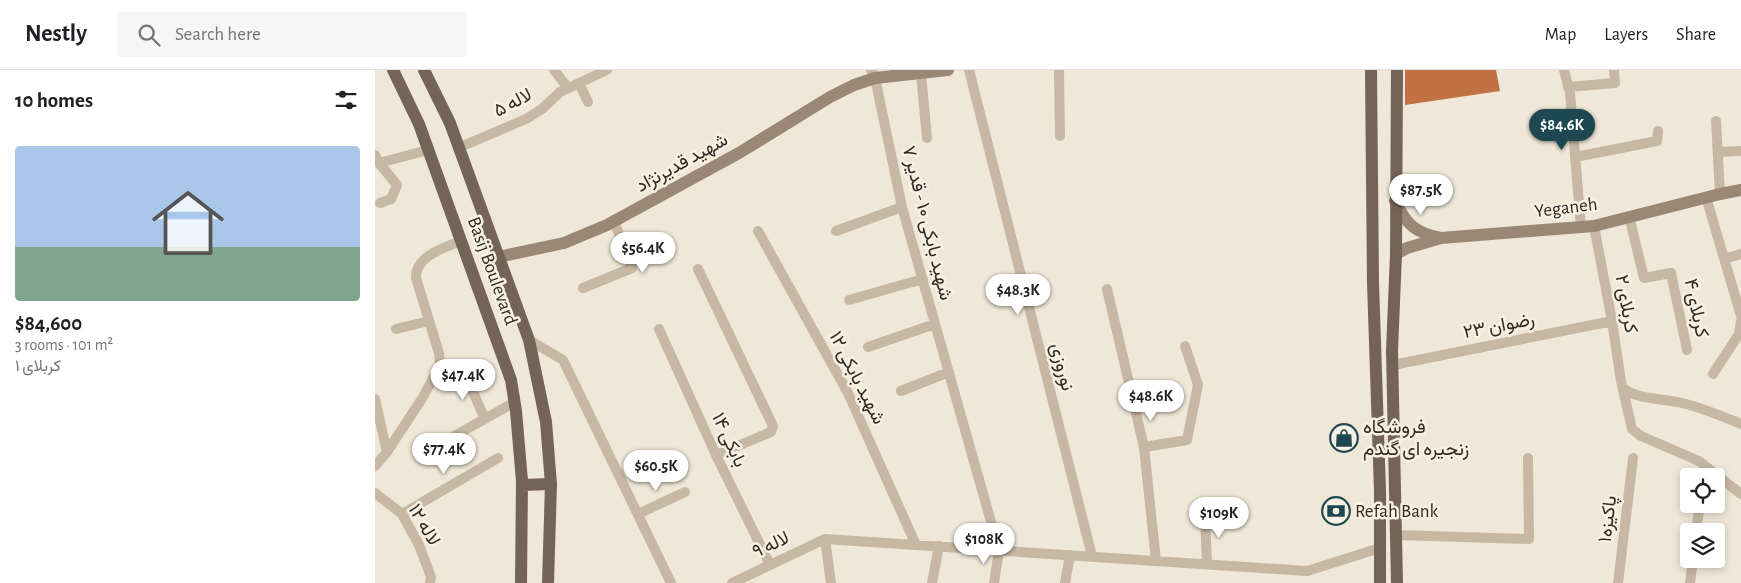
<!DOCTYPE html>
<meta charset="utf-8">
<style>
:root{--surface:#fff;--page:#f6f6f6;--text:#202124;--muted:#757577;--line:#e0e0e0;--accent:#1d4852}
body{margin:0;font-family:"Alegreya Sans",Vazirmatn,sans-serif;background:var(--page);color:var(--text);height:100vh;display:flex;flex-direction:column;font-size:19px;white-space:nowrap}
*{box-sizing:border-box;margin:0}
p{font-size:16px;color:var(--muted)}
.icon{flex:none;width:28px;height:28px;fill:none;stroke:currentColor;stroke-width:2;stroke-linecap:round;stroke-linejoin:round}
.map{position:relative;flex:1;overflow:hidden}
.side{display:flex;flex-direction:column;background:var(--surface);width:375px}
.side>*{flex:none}
.buttons{position:absolute;left:1305px;top:398px;display:grid;gap:10px}
.buttons a{display:grid;place-items:center;width:45px;height:45px;border-radius:5px;background:var(--surface);box-shadow:0 2px 8px #0003;font-size:25px}
.price{position:absolute;translate:-50% -42px;padding:0 11px;border-radius:18px;background:#fff;color:#222;font-size:16px;line-height:32px;filter:drop-shadow(0 1px 2px #0008)}
.price::after{content:'';position:absolute;left:50%;top:30px;width:15px;height:11px;margin-left:-8px;background:inherit;clip-path:polygon(0 0,100% 0,50% 100%)}
.price.active{background:var(--accent);color:#fff}
ul{padding:0;list-style:none}
li{display:grid;align-content:center;gap:10px;height:265px;padding:0 15px}
li span{display:grid;place-items:center;height:155px;border-radius:5px;color:#555}
li>.icon{margin-inline-start:auto}
span .icon{width:90px;height:90px;fill:#fffc;stroke-width:1}
li b{font-size:21px}
h2{display:flex;justify-content:space-between;align-items:center;height:60px;padding:0 15px;font-size:21px}
header{display:flex;align-items:center;gap:30px;box-sizing:border-box;height:70px;padding:0 25px;background:var(--surface);border-bottom:1px solid var(--line)}
header strong{font-size:24px}
nav{display:flex;gap:28px;margin-inline-start:auto;font-size:18px}
.search{width:350px;height:45px;background:var(--page);display:flex;align-items:center;gap:12px;box-sizing:border-box;padding:0 18px;border-radius:5px;color:var(--muted);font-size:19px}
main{display:flex;flex:1;min-height:0}
.map>svg:first-child{display:block}
</style>
<header>
<strong>Nestly</strong>
<div class="search"><svg class="icon" aria-label="search" viewBox="0 0 24 24"><circle cx="10" cy="10" r="6"/><path d="M15 15l6 6"/></svg>Search here</div>
<nav><a>Map</a><a>Layers</a><a>Share</a></nav>
</header>
<main>
<section class="side">
<h2>10 homes<svg class="icon" aria-label="filters" viewBox="0 0 24 24"><path d="M4 7h16M4 17h16"/><circle cx="9" cy="7" r="2"/><circle cx="15" cy="17" r="2"/></svg></h2>
<ul>
<li><span style="background:linear-gradient(#a9c7e8 65%,#7fa58c 0)"><svg class="icon" aria-label="home" viewBox="0 0 24 24"><path d="M3 11l9-7 9 7M6 9v11h12V9"/></svg></span><div><b>$84,600</b><p>3 rooms · 101 m²</p><p>کربلای ۱</p></div></li>
</ul>
</section>
<div class="map">
<svg width="1366" height="513" viewBox="0 0 1366 513">
<rect width="100%" height="100%" fill="#efe7d7"/>
<path fill="#c17143" d="M1030 0H1121L1125 21 1030 35Z"/>
<g fill="none" stroke-linecap="round" stroke-linejoin="round">
<path stroke="#c7b8a4" stroke-width="10" d="M179 0 193 18
M496 0 500 8 527 137 624 480 619 513
M594 0 717 486
M684 0 685 66
M1189 0 1195 23 1206 158
M546 4 552 68
M204 13 213 32
M1193 17 1240 13 1239 0
M1341 51 1345 124
M83 78 151 49 167 39 185 22 232 0
M1343 82 1366 81
M0 85 4 93 53 80
M1200 87 1282 71 1283 61
M4 93 22 115 16 129 5 133
M1331 127 1366 246
M1254 146 1269 208 1296 203 1312 280
M1219 156 1237 251 1246 311 1257 359 1266 366 1324 391 1366 424
M383 161 473 323 541 475
M461 161 527 137
M1349 189 1366 184
M323 199 398 356 396 362 341 385
M208 218 257 198 239 151
M732 219 769 377 781 491
M474 230 548 209
M21 259 54 251
M284 259 341 385 395 495
M154 270 188 290 296 513
M493 277 560 254
M1018 295 1237 251
M90 304 110 349
M1338 304 1364 264 1366 251
M1248 318C1260 329 1291 329 1307 333 1327 338 1347 346 1366 354
M526 321 574 302
M0 329 12 382
M769 377 812 370 823 315 810 276
M49 383 140 332
M0 396 12 382 48 327 65 295 64 283 41 208C40 186 69 178 86 171
M0 423 27 444 44 475 56 507 55 513
M27 444 123 388
M263 444 310 422
M830 445 832 494
M1321 461 1325 434
M1022 465 1154 469 1153 388
M450 469 456 513
M357 513 450 469 932 501 1005 478
M557 513 564 476
M690 513 695 485
M1243 513 1258 388
M1315 513 1318 489"/>
<path stroke="#9a8775" stroke-width="12" d="M1020 131C1031 154 1040 163 1066 168
M1021 184 1032 178 1066 168 1219 156 1345 124 1366 120
M123 187 189 173 232 155 364 83 455 27 479 15 500 8 573 0"/>
<path stroke="#746457" stroke-width="12" d="M18 0 44 54 136 310 141 341 147 411 146 513
M49 0 75 53 154 270 171 352 176 414 173 513
M996 0 998 213 1005 421V513
M1022 0 1021 184 1017 281 1022 513
M147 415 176 414"/>
</g>
<defs>
<symbol id="shop-ring" viewBox="-11 -11 22 22"><circle r="9.5" fill="#f8f0e3" stroke="#1d4852" stroke-width="1.5"/><path d="M-5-2.5h2.3a2.7 3.5 0 0 1 5.4 0H5L5.5 6h-11ZM-1.5-2.5h3a1.5 2.3 0 0 0-3 0Z" fill="#1d4852"/></symbol>
<symbol id="bank-ring" viewBox="-11 -11 22 22"><circle r="9.5" fill="#f8f0e3" stroke="#1d4852" stroke-width="1.5"/><path d="M-6-4H6V4H-6ZM0-2.3a2.3 2.3 0 1 0 0 4.6a2.3 2.3 0 1 0 0-4.6Z" fill="#1d4852"/></symbol>
</defs>
<g fill-rule="evenodd">
<use href="#shop-ring" x="953" y="352" width="32" height="32"/>
<use href="#bank-ring" x="945" y="425" width="32" height="32"/>
</g>
<g text-anchor="middle" dominant-baseline="central" stroke-width="5" stroke-linejoin="round" paint-order="stroke">
<g font-size="19" fill="#322b25" stroke="#f8f0e3">
<text transform="translate(138 33) rotate(-28)">لاله ۵</text>
<text transform="translate(307 93) rotate(-29)">شهید قدیرنژاد</text>
<text transform="translate(1191 138) rotate(-7)">Yeganeh</text>
<text transform="translate(552 153) rotate(76)">شهید بابکی ۱۰ - قدیر ۷</text>
<text transform="translate(117 201) rotate(70)">Basij Boulevard</text>
<text transform="translate(1251 234) rotate(80)">کربلای ۲</text>
<text transform="translate(1321 238) rotate(78)">کربلای ۴</text>
<text transform="translate(1124 256) rotate(-11)">رضوان ۲۳</text>
<text transform="translate(687 297) rotate(76)">نوروزی</text>
<text transform="translate(482 308) rotate(63)">شهید بابکی ۱۲</text>
<text transform="translate(354 370) rotate(65)">بابکی ۱۴</text>
<text transform="translate(1233 449) rotate(-83)">پاکیزه۱</text>
<text transform="translate(49 455) rotate(60)">لاله ۱۲</text>
<text transform="translate(396 475) rotate(-25)">لاله ۹</text>
</g>
<g font-size="19" fill="#322b25" stroke="#f8f0e3" text-anchor="start">
<text x="988" y="357">فروشگاه<tspan x="988" dy="22">زنجیره ای گندم</tspan></text>
<text x="980" y="441">Refah Bank</text>
</g>
</g>
</svg>
<div class="buttons">
<a><svg class="icon" aria-label="locate" viewBox="0 0 24 24"><circle cx="12" cy="12" r="6"/><path d="M12 2v4M12 18v4M2 12h4M18 12h4"/></svg></a>
<a><svg class="icon" aria-label="layers" viewBox="0 0 24 24"><path d="M12 4l9 5-9 5-9-5zM3 14l9 5 9-5"/></svg></a>
</div>
<b class="price active" style="left:1187px;top:81px">$84.6K</b>
<b class="price" style="left:1046px;top:146px">$87.5K</b>
<b class="price" style="left:268px;top:204px">$56.4K</b>
<b class="price" style="left:643px;top:246px">$48.3K</b>
<b class="price" style="left:88px;top:331px">$47.4K</b>
<b class="price" style="left:776px;top:352px">$48.6K</b>
<b class="price" style="left:69px;top:405px">$77.4K</b>
<b class="price" style="left:281px;top:422px">$60.5K</b>
<b class="price" style="left:844px;top:469px">$109K</b>
<b class="price" style="left:609px;top:495px">$108K</b>
</div>
</main>
